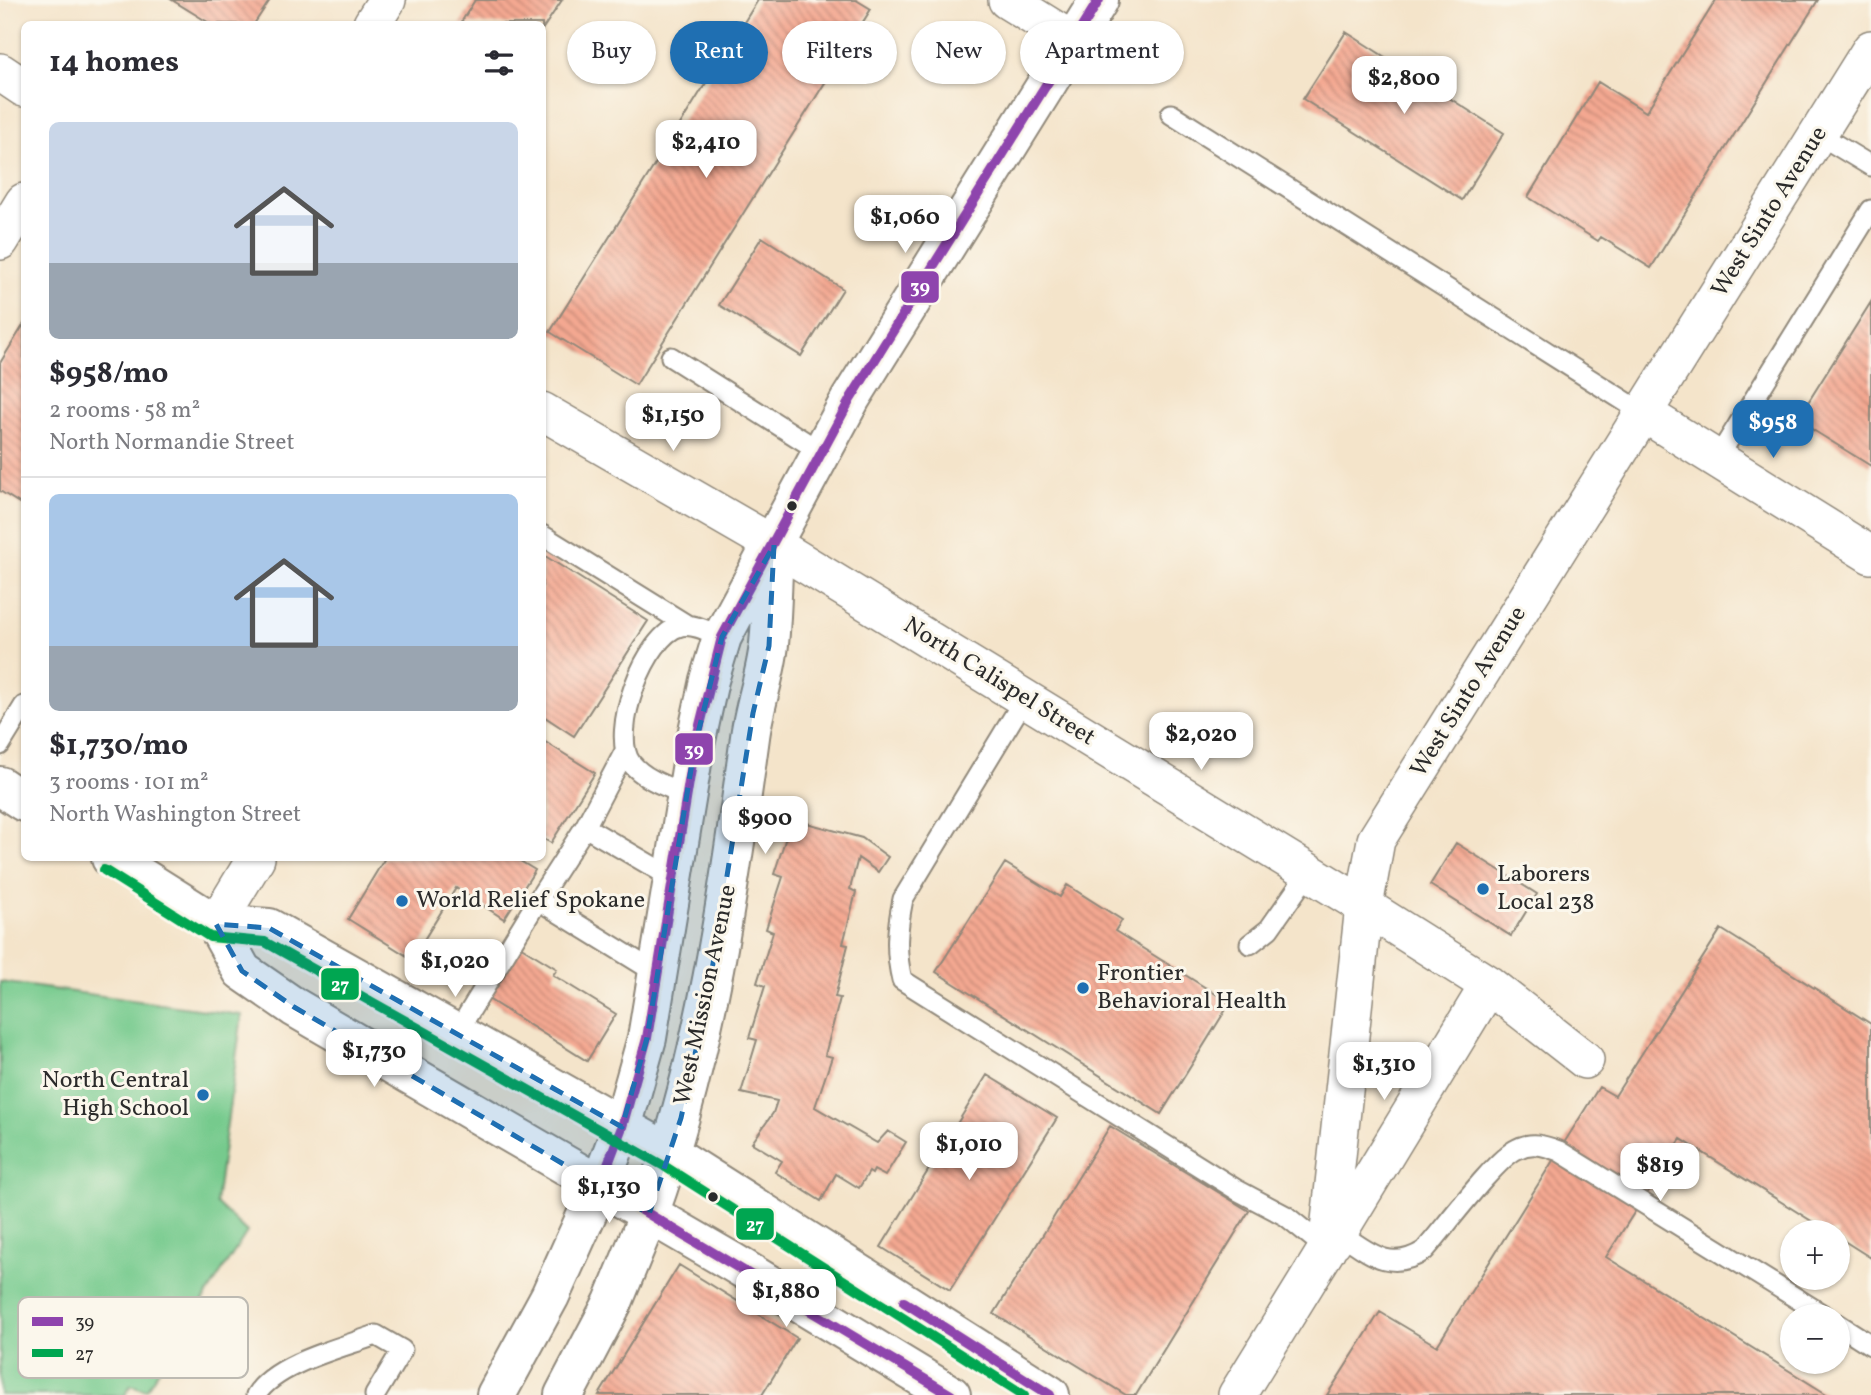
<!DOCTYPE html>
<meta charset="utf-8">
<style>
:root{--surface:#fff;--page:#f2f2f3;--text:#2b2b33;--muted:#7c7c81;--line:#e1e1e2;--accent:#1f6fb2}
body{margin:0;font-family:Vollkorn,serif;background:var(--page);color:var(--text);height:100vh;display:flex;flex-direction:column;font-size:26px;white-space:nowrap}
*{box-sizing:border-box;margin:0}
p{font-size:23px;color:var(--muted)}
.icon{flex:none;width:38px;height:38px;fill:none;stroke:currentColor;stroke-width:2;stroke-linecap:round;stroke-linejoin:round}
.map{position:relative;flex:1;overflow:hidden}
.panel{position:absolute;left:21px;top:21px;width:525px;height:840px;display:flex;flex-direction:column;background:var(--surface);border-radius:10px;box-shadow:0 2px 5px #0004}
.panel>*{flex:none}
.guide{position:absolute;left:567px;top:21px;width:665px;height:63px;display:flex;gap:14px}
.tools{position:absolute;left:1780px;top:1220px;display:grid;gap:14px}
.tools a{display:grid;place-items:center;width:70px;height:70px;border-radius:50%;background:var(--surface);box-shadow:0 2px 5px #0004;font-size:35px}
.price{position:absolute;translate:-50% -60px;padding:0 16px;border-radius:14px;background:#fff;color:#222;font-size:23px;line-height:46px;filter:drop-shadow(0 2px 4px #0008)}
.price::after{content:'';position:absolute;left:50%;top:42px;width:21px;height:16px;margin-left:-10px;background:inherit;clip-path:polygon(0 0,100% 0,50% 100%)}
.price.selected{background:var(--accent);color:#fff}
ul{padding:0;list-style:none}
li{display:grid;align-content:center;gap:14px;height:371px;padding:0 28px}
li+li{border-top:2px solid var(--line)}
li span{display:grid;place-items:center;height:217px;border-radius:10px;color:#555}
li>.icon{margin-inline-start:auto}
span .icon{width:126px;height:126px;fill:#fffc;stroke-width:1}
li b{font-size:30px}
h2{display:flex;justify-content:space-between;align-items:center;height:84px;padding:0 28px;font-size:30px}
.chip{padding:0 24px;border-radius:32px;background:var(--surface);box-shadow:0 2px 5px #0004;font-size:24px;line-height:63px}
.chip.selected{background:var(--accent);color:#fff}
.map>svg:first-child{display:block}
</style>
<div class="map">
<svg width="1871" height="1395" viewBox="0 0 1871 1395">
<defs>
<pattern id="building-back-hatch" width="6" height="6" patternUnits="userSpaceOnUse" patternTransform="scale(1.75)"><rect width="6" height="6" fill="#f4a891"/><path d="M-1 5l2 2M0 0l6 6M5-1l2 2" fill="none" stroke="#c68977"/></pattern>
</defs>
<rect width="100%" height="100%" fill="#fbf7ec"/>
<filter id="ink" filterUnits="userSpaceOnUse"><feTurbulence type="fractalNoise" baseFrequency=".0143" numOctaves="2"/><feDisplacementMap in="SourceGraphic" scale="14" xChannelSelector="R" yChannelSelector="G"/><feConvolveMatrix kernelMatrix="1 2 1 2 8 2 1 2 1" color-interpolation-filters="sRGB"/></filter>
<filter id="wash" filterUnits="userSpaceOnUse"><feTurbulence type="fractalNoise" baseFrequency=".00686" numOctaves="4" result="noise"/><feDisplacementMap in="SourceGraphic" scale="28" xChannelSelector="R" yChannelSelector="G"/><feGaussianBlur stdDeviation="1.57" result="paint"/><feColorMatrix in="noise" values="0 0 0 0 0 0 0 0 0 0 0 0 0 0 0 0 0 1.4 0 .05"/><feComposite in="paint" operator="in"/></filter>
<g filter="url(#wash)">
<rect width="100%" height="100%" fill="#f4e4ca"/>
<path fill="#76ca8d" stroke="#507a5c" stroke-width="2" d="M0 982 242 1015 216 1203 247 1232 146 1390 131 1385 125 1395H0Z"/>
<g id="blocks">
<path fill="url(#building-back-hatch)" d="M172 0H270L254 24H211Z
M475 0H562L542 30V24H460Z
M758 0H856L871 9 636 385 550 332Z
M1716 0H1818L1651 268 1601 237 1598 241 1528 197 1598 82 1646 112Z
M1346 32 1504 133 1462 200 1303 99Z
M762 237 843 289 801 356 719 305Z
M1871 302V466L1797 420Z
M24 324V506L0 491V363Z
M542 554 648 621 574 736 542 715Z
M542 740 595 773 551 843 542 838Z
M792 819 862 838 888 857 878 872 858 858 850 889 856 892 843 944 848 945 835 997 840 998 825 1055 832 1057 815 1107 877 1143 888 1131 906 1142 885 1176 874 1170 872 1174 869 1172 859 1188 836 1174 821 1201 775 1172 782 1161 752 1143 773 1113 777 1101 741 1093 757 1040 749 1038 765 986 757 983 773 932 766 929 783 877 774 874Z
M1456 843 1537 894 1511 936 1430 885Z
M385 858H515L535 870 504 919 456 888 412 959 348 919Z
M1005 863 1060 897 1067 885 1122 920 1115 931 1230 1003 1161 1114 936 972Z
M1721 929 1871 1024V1258L1838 1237V1232H1829L1681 1139 1606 1257 1828 1395H1327L1380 1312 1437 1346 1599 1087 1615 1096Z
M518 945 557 969 553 975 616 1014 587 1061 485 997Z
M987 1075 1057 1118 950 1290 881 1247Z
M1110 1126 1249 1211 1136 1395H1126L994 1314Z
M679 1265 797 1338 762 1395H599Z"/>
</g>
</g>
<g filter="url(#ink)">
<use href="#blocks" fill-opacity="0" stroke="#90887a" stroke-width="2"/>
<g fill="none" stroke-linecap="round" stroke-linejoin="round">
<defs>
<path id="service" d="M1171 114 1645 414
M1818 134 1871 166
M671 357 821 452
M1717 459 1871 210
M542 535 687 625
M1025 698 903 899C897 928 895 951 902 980L1237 1190 1286 1216 1327 1249
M0 745 24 706
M687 795C668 787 645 780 631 763 609 734 645 634 681 626 694 623 710 632 722 637
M585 827 625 751
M538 900 585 827 674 879
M1250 944 1269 929 1309 872
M456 1034 538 900 658 974
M1332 1228C1365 1248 1386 1275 1424 1251 1443 1230 1495 1159 1517 1149 1532 1141 1545 1146 1559 1151L1825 1316
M1838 1324 1871 1345
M256 1395C276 1363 341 1348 376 1335L402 1350 375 1395"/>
<path id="minor" d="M1007 0 1073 41
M372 24 387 0
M0 72 24 88
M0 241 24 202
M542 411 774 545 1364 906 1489 985 1585 1060
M1645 414 1871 555
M216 924 256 858
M1333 1241 1489 985
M1237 1395 1327 1249 1364 906 1376 840 1871 49"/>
<path id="tertiary" d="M496 1395 550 1296 600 1185
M564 1395 613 1302 649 1214"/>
<path id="secondary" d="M0 786 24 802
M111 858 216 924 269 928 671 1154 1050 1395
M216 924 242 971 294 1007 732 1262 951 1395
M600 1185 622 1127 647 1038 695 745 709 680 722 637 851 398 1099 0
M649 1214C705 1061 728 898 750 737 754 706 766 675 769 644 772 614 772 584 774 554"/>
</defs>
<use href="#service" stroke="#90887a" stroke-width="23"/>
<use href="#minor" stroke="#90887a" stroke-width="40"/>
<use href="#tertiary" stroke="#90887a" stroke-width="42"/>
<use href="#secondary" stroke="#90887a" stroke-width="42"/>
<use href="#service" stroke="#fff" stroke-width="19"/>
<use href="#minor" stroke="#fff" stroke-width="37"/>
<use href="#tertiary" stroke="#fff" stroke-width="38"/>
<use href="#secondary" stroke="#fff" stroke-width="38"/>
<defs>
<path id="bus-1" d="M904 1302 1050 1395
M951 1395 600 1185 622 1127 647 1038 695 745 722 637 851 398 1099 0"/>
<path id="bus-2" d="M104 870 210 937 265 942 664 1166 1024 1395"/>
</defs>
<use href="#bus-1" stroke="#fbf7ec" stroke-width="16"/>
<use href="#bus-2" stroke="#fbf7ec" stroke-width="16"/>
<use href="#bus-1" stroke="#8e44ad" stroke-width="10"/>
<use href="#bus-2" stroke="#00a651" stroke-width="10"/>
</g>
</g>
<path fill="#1f6fb2" fill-opacity="0.2" stroke="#1f6fb2" stroke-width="5" stroke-dasharray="14 9" stroke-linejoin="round" d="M774 545 769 646 753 713 708 995 681 1118 649 1214 294 1007 242 971 216 924 269 928 622 1127 647 1038 695 745 722 637Z"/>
<g fill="#2b2b2b" stroke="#fbf7ec" stroke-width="2.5">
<circle cx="792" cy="506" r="6"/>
<circle cx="713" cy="1197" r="6"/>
</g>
<g fill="#1f6fb2" stroke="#fbf7ec" stroke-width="2.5">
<circle cx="1483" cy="889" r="7"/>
<circle cx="402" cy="901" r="7"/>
<circle cx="1083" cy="988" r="7"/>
<circle cx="203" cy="1095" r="7"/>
</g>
<g text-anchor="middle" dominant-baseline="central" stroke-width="6" stroke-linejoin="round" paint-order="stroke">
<g font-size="24" fill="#2b2b2b" stroke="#fbf7ec">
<text transform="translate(1770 212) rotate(-58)">West Sinto Avenue</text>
<text transform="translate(999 682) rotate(32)">North Calispel Street</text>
<text transform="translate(1469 692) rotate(-58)">West Sinto Avenue</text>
<text transform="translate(706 995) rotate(-78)">West Mission Avenue</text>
</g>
<g font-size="24" fill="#2b2b2b" stroke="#fbf7ec" text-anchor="start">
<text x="1497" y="875">Laborers<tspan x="1497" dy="28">Local 238</tspan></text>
<text x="416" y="901">World Relief Spokane</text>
<text x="1097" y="974">Frontier<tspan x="1097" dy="28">Behavioral Health</tspan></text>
<text x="189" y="1081" text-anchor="end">North Central<tspan x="189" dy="28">High School</tspan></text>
</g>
</g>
<rect x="18" y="1297" width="230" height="81" rx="10" fill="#fbf7ec" stroke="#bdbab2" stroke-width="2"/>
<rect x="32" y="1317" width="31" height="9" fill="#8e44ad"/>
<rect x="32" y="1349" width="31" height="8" fill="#00a651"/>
<g font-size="19" fill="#2b2b2b">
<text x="75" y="1328">39</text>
<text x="75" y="1360">27</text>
</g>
<g stroke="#fbf7ec" stroke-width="2.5">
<rect x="900" y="270" width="40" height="34" rx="7" fill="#8e44ad"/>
<rect x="674" y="732" width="40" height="34" rx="7" fill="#8e44ad"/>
<rect x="320" y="967" width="40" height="34" rx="7" fill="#00a651"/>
<rect x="735" y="1207" width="40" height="34" rx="7" fill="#00a651"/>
</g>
<g font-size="19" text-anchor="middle" font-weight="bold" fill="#fff">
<text x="920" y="293">39</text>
<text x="694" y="756">39</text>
<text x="340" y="991">27</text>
<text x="755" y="1231">27</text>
</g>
</svg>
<div class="tools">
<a>+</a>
<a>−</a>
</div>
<b class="price" style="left:1404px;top:116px">$2,800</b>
<b class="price" style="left:706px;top:180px">$2,410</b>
<b class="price" style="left:905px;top:255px">$1,060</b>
<b class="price" style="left:673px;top:453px">$1,150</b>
<b class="price selected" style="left:1773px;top:460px">$958</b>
<b class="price" style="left:1201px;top:772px">$2,020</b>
<b class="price" style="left:765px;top:856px">$900</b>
<b class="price" style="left:455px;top:999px">$1,020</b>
<b class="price" style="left:374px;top:1089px">$1,730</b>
<b class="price" style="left:1384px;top:1102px">$1,310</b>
<b class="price" style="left:969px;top:1182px">$1,010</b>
<b class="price" style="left:1660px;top:1203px">$819</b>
<b class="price" style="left:609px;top:1225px">$1,130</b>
<b class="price" style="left:786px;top:1329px">$1,880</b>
<div class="guide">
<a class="chip">Buy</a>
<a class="chip selected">Rent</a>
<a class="chip">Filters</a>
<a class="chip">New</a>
<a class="chip">Apartment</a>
</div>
<section class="panel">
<h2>14 homes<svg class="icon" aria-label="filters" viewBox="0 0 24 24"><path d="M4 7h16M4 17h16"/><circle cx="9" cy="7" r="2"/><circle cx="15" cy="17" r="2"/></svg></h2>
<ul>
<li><span style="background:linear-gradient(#c9d6e8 65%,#9aa5b1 0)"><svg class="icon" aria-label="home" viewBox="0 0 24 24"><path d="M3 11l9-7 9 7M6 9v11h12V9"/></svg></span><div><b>$958/mo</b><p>2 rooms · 58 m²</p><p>North Normandie Street</p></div></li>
<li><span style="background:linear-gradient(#a9c7e8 70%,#9aa5b1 0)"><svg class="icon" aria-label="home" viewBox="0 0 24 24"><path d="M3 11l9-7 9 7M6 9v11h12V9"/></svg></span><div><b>$1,730/mo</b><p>3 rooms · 101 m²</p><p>North Washington Street</p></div></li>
</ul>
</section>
</div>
